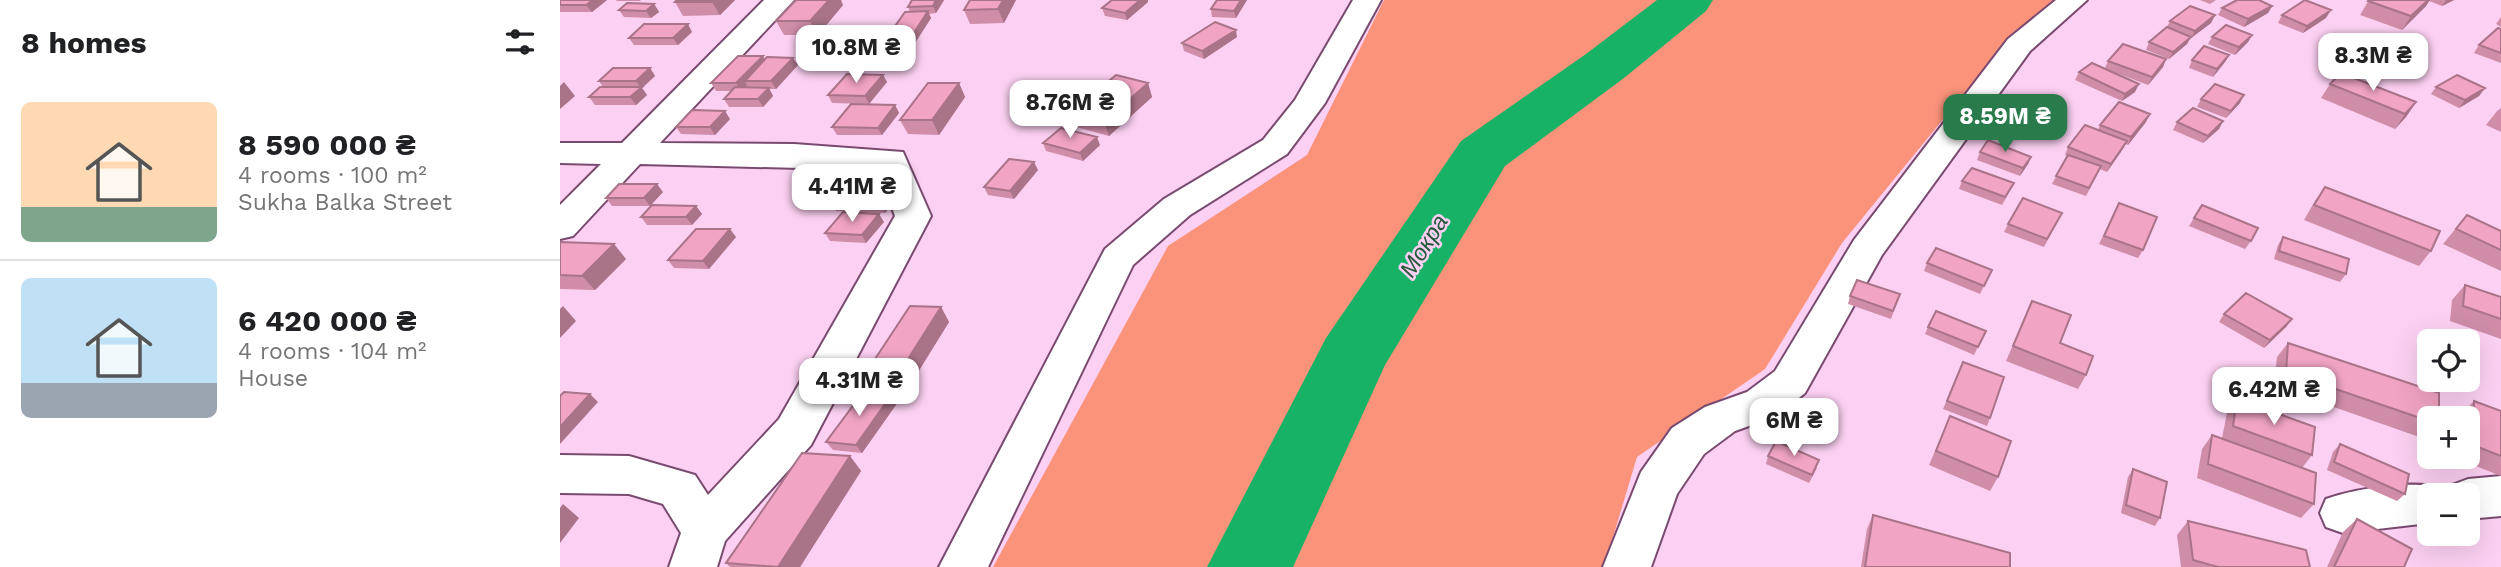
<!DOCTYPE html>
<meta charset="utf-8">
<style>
:root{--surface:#fff;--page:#f6f6f6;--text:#202124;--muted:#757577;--line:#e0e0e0;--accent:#2a7b4b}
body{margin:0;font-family:"Work Sans",sans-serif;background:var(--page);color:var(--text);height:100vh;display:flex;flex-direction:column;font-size:26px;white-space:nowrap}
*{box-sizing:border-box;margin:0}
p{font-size:23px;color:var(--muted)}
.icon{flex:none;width:38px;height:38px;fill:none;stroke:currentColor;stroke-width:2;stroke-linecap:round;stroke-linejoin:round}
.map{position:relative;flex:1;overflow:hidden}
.side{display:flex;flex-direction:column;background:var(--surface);width:560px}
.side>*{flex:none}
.controls{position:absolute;left:1857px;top:329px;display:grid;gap:14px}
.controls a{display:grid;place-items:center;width:63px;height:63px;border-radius:10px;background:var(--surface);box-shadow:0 7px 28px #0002;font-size:35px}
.price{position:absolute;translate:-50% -60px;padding:0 16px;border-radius:14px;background:#fff;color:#222;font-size:23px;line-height:46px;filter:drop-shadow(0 2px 4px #0008)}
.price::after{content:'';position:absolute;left:50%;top:42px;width:21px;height:16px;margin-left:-10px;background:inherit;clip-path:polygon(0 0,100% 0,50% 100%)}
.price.selected{background:var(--accent);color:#fff}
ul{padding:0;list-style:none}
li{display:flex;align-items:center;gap:21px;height:175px;padding:0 21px}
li+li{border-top:2px solid var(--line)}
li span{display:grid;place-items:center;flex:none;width:196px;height:140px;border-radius:10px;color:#555}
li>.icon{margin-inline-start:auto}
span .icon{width:84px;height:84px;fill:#fffc;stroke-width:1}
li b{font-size:30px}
h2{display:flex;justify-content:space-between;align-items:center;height:84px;padding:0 21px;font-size:30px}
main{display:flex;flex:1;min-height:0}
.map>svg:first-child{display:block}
</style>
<main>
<section class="side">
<h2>8 homes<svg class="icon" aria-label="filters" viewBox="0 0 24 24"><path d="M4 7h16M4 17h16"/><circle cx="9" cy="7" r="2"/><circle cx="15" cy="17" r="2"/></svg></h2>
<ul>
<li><span style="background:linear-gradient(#ffd9b3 75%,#7fa58c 0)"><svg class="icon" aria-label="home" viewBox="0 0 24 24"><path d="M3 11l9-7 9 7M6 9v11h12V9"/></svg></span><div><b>8 590 000 ₴</b><p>4 rooms · 100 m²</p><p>Sukha Balka Street</p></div></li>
<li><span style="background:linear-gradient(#bfe0f5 75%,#9aa5b1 0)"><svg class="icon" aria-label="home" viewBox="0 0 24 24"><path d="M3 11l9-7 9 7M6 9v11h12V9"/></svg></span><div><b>6 420 000 ₴</b><p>4 rooms · 104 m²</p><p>House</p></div></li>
</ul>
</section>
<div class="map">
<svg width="1941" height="567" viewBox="0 0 1941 567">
<rect width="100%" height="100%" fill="#fcd0f2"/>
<path fill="#fb937b" d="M824 0H1494L1447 41 1282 243 1205 369 1077 457 1044 567H433L608 246 747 155Z"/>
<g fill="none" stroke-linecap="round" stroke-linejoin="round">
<path fill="#17b265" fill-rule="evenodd" d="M1097 0H1153L1146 11 1064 78 945 166 825 365 733 567H647L766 338 901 141 1026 54Z"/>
<defs>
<path id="minor" d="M204 0H234L100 143 234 144 343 152 371 216 251 445 165 541 157 567H109L121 533 103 504 69 494 0 493V455L69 456 135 475 148 495 219 419 335 216 318 170 80 164 13 236 0 239V205L41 164 0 163V143H62Z
M793 0H821L765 103 727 154 630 215 573 265 428 567H379L545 249 604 199 703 140 735 100Z
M1496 0H1527L1470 51 1322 255 1245 393 1217 416 1175 431 1144 454 1117 494 1091 567H1043L1081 472 1112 428 1145 407 1187 392 1215 371 1294 240 1448 39Z
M1941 476V516L1908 519V495H1869V523L1783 533 1766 527 1760 513 1766 499C1796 488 1856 479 1885 489L1888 493 1892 485 1908 479Z"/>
</defs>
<use href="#minor" stroke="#794a70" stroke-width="4"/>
<use href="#minor" fill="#fff" fill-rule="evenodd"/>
</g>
<path fill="#cf8da8" d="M0 0H47L32 12H0Z
M56 0H81L80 1H57Z
M117 0H175L160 15 123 16 115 2Z
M384 0 376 13 369 14 371 18 355 43 332 44 328 36 350 12 348 7Z
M456 0 444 23 410 24 404 10Z
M687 0 676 18 652 17 651 9Z
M1640 0H1656L1650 4Z
M1809 0H1894L1882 6 1869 1 1866 6 1842 30 1800 15Z
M588 2 567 20 545 16 542 8Z
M94 4 99 12 91 18 64 17 59 10Z
M283 5 258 35H224L216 21Z
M1712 6 1708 13 1684 27 1658 15 1662 8Z
M1655 15 1651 23 1631 38H1630L1627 44 1609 59 1586 50 1589 42 1607 27 1610 21Z
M1722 15 1766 18 1743 33 1718 23Z
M1941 17V27L1936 24Z
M1941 29V63L1914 53 1919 45Z
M132 32 118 45H74L69 38Z
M1692 35 1688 42 1675 55 1648 44 1652 37Z
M677 37 644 59 624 51 622 43Z
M1669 55 1665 62 1653 77 1629 68 1632 60Z
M1606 59 1603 67 1588 85 1551 71 1575 92 1562 101 1515 80 1519 72 1545 68 1548 61Z
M205 60 238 65 216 89H209L213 96 203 107H169L164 99 172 91H156L151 83Z
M90 68 95 76 82 88 87 95 76 105H35L29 97 43 87 39 81Z
M323 75 327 82 309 104 272 103 268 95Z
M399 83 405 97 379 135 348 134 340 120Z
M588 83 592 97 549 136 516 127 511 113Z
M1770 84 1856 102 1846 117 1835 129 1761 98Z
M1876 87 1925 88 1919 96 1899 108 1871 94Z
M1641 99 1680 103 1666 118 1637 107Z
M335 105 339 113 322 135H277L272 127Z
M1941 108V132L1926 125 1937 111Z
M170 119 155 135 121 134 116 127Z
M1411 120H1464L1461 128 1450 143 1409 128Z
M1663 121 1659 129 1643 143 1613 130 1617 122Z
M1586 122 1568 145 1565 144 1547 172 1540 169 1526 196 1492 184 1507 156 1505 155 1508 147 1538 130 1540 125Z
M483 143 540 145 523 161 486 151Z
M1420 152 1471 157 1468 164 1460 176 1417 160Z
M478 170 454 199 428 195 424 187Z
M1402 181 1450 191 1442 205 1399 189Z
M1765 187 1871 251 1859 266 1744 220 1755 201Z
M103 192 90 206H52L46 198Z
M336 199 325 213 276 211 272 204Z
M1559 203 1583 250 1578 258 1539 244Z
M1642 205 1691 241 1685 249 1629 226Z
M136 206 142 214 132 225H87L81 217Z
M1907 215 1941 231V271L1883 244Z
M1498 221 1484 247 1444 232 1448 224Z
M324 222 306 243 270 241 265 233Z
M176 237 149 269 114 268 108 260Z
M1723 237 1786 274 1780 282 1714 259 1718 245Z
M0 242 66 259 35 290 0 289Z
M1367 263 1432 270 1420 294 1364 271Z
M1905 285 1941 297V339L1890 321 1892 300Z
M1340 294 1331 319 1288 304 1290 296Z
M1472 301 1500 343 1526 375 1518 389 1446 361Z
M381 307 389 322 350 385 318 383 309 368Z
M1664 314 1732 319 1726 327 1704 348 1659 322Z
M1368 327 1426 331 1414 355 1365 334Z
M1728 343 1869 418V435L1865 439 1714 386 1717 357Z
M1403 362 1430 418 1427 426 1383 409Z
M332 394 338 402 302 453 273 450 266 442Z
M1677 399 1752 455 1742 468 1754 504 1741 518 1637 478 1642 449 1652 435 1662 438 1667 413Z
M1914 401 1941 411V476L1898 459V457H1908V418H1899V416Z
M1390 416 1438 477 1430 491 1369 465Z
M1780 444 1845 494 1837 501 1767 470 1773 452Z
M290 456 301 471 240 567H170L166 563Z
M1208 456 1257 468 1249 483 1206 464Z
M1573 469 1600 518 1595 526 1561 513 1568 477Z
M1313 515 1450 567H1301L1307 529Z
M1797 519 1844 567H1767L1783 532Z
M1628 521 1750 567H1621L1617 535Z"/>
<path fill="#a97388" d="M33 0H47L32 12 26 5Z
M153 0H175L160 15 152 2Z
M269 0H281L283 5 258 35 250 21Z
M376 0H384L376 13 373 6Z
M443 0H456L444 23 438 9Z
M580 0H588V2L567 20 565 13Z
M681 0H687L676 18 674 11Z
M1868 0H1870L1866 6 1842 30 1851 16Z
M1886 0H1894L1882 6Z
M94 4 99 12 91 18 86 11Z
M1712 6 1708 13 1684 27 1688 19Z
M1771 10 1766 18 1743 33 1747 26Z
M368 11 371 18 355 43 352 36Z
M1655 15 1651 23 1631 38 1635 31Z
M128 24 132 32 118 45 113 38Z
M676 30 677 37 644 59 642 51Z
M1692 35 1688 42 1675 55 1679 47Z
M1631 37 1627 44 1609 59 1613 52Z
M1669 55 1665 62 1653 77 1657 69Z
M203 56 207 64 185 81 187 85 181 91 176 83Z
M233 58 238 65 216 89 211 81Z
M1606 59 1603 67 1588 85 1592 77Z
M90 68 95 76 82 88 87 95 76 105 70 97 81 88 76 81Z
M323 75 327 82 309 104 305 96Z
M4 82 15 96 0 109V86Z
M399 83 405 97 379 135 372 120Z
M588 83 592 97 549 136 544 122Z
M1579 84 1575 92 1562 101 1565 94Z
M209 88 213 96 203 107 198 99Z
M1925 88 1919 96 1899 108 1905 100Z
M1684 95 1680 103 1666 118 1671 111Z
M1856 102 1846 117 1835 129 1845 114Z
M335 105 339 113 322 135 318 128Z
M165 111 170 119 155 135 150 127Z
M1590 114 1586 122 1568 145 1571 137Z
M1464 120 1461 128 1450 143 1454 136Z
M1663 121 1659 129 1643 143 1648 136Z
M537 137 540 145 523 161 520 153Z
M1567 141 1563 149 1547 172 1551 164Z
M1471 157 1468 164 1460 176 1463 168Z
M474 162 478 170 454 199 450 191Z
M97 184 103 192 90 206 84 198Z
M331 191 336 199 325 213 321 205Z
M136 206 142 214 132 225 126 217Z
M319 214 324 222 306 243 302 235Z
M170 229 176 237 149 269 143 261Z
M54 244 66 259 35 290 22 276Z
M3 306 16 321 0 338V309Z
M381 307 389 322 350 385 341 370Z
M1732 319 1726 327 1704 348 1710 340Z
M30 394 38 402 0 444V427Z
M332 394 338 402 302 453 296 445Z
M290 456 301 471 240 567H218Z
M3 504 19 518 0 543V508Z"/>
<path fill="#f1a4c3" stroke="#a97388" stroke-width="2" d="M0 0H33L26 5H0Z
M117 0H153L152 2H115Z
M236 0H269L250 21H216Z
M352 0H376L373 6 348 7Z
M410 0H443L438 9 404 10Z
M552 0H580L565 13 542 8Z
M657 0H681L674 11 651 9Z
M1677 0H1699L1712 6 1688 19 1662 8Z
M1745 0 1771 10 1747 26 1722 15Z
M1809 0H1868L1851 16 1808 1Z
M67 3 94 4 86 11 59 10Z
M1630 6 1655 15 1635 31 1610 21Z
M368 11 352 36H328L345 12Z
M655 22 676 30 642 51 622 43Z
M84 24H128L113 38H69Z
M1666 25 1692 35 1679 47 1652 37Z
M1607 27 1631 37 1613 52 1589 42Z
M1938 28 1941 29V53L1919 45Z
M1563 44 1606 59 1592 77 1548 61Z
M1644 46 1669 55 1657 69 1632 60Z
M178 56H203L176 83H151Z
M207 57 233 58 211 81H185Z
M1532 63 1579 84 1565 94 1519 72Z
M53 68H90L76 81H39Z
M1781 73 1856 102 1845 114 1770 84Z
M287 74 323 75 305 96 268 95Z
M556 75 588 83 544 122 511 113Z
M1897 75 1925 88 1905 100 1876 87Z
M368 83H399L372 120H340Z
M1655 84 1684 95 1671 111 1641 99Z
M40 87H82L70 97H29Z
M175 87 209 88 198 99H164Z
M1559 102 1590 114 1571 137 1540 125Z
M291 104 335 105 318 128 272 127Z
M1423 105 1464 120 1454 136 1411 120Z
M1633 108 1663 121 1648 136 1617 122Z
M132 110 165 111 150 127H116Z
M1525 125 1567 141 1551 164 1508 147Z
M501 128 537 137 520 153 483 143Z
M1428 140 1471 157 1463 168 1420 152Z
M1508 155 1541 166 1529 188 1496 176Z
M449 159 474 162 450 191 424 187Z
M1412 168 1454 183 1445 197 1402 181Z
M59 184H97L84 198H46Z
M1765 187 1880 231 1871 251 1754 205Z
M283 189 331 191 321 205 272 204Z
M1463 198 1502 213 1487 239 1448 224Z
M1559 203 1597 217 1583 250 1544 236Z
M92 205 136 206 126 217H81Z
M1642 205 1698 228 1691 241 1634 218Z
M283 212 319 214 302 235 265 233Z
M1907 215 1941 231V250L1896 229Z
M136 229H170L143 261 108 260Z
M1723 237 1789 259 1786 274 1719 251Z
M0 242 54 244 22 276 0 275Z
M1376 248 1432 270 1424 286 1367 263Z
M1297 280 1340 294 1333 311 1290 296Z
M1905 285 1941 297V319L1903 306Z
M1686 293 1732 319 1710 340 1664 314Z
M1472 301 1511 315 1500 343 1533 356 1526 375 1453 346Z
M350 306 381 307 341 370 309 368Z
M1376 311 1426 331 1418 347 1368 327Z
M1728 343 1879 393V418H1869V421L1726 372Z
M1403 362 1444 377 1430 418 1387 401Z
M304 391 332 394 296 445 266 442Z
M4 392 30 394 0 427V396Z
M1677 399 1755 427 1752 455 1673 426Z
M1914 401 1941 411V456L1913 445Z
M1390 416 1451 441 1438 477 1376 451Z
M1652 435 1756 473 1754 504 1648 464Z
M1216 441 1259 460 1252 475 1208 456Z
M1780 444 1849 474 1845 494 1774 462Z
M242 453 290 456 218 567 166 563Z
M1573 469 1607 482 1600 518 1566 505Z
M1313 515 1450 553V567H1305Z
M1797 519 1852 549 1844 567H1774Z
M1628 521 1746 550 1750 567H1658L1633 560Z"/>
<g text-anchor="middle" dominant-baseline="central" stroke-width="5" stroke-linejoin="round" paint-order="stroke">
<g font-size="23" font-style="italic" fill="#235737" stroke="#fcd0f2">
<text transform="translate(864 246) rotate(-58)">Мокра</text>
</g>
</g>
</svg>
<div class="controls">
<a><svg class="icon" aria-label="locate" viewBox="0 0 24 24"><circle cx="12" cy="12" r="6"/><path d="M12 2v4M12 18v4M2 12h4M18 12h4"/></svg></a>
<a>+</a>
<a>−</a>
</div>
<b class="price" style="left:296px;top:85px">10.8M ₴</b>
<b class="price" style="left:1813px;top:93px">8.3M ₴</b>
<b class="price" style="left:510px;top:140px">8.76M ₴</b>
<b class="price selected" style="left:1445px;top:154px">8.59M ₴</b>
<b class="price" style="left:292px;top:224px">4.41M ₴</b>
<b class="price" style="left:299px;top:418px">4.31M ₴</b>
<b class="price" style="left:1714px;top:427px">6.42M ₴</b>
<b class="price" style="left:1234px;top:458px">6M ₴</b>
</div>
</main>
